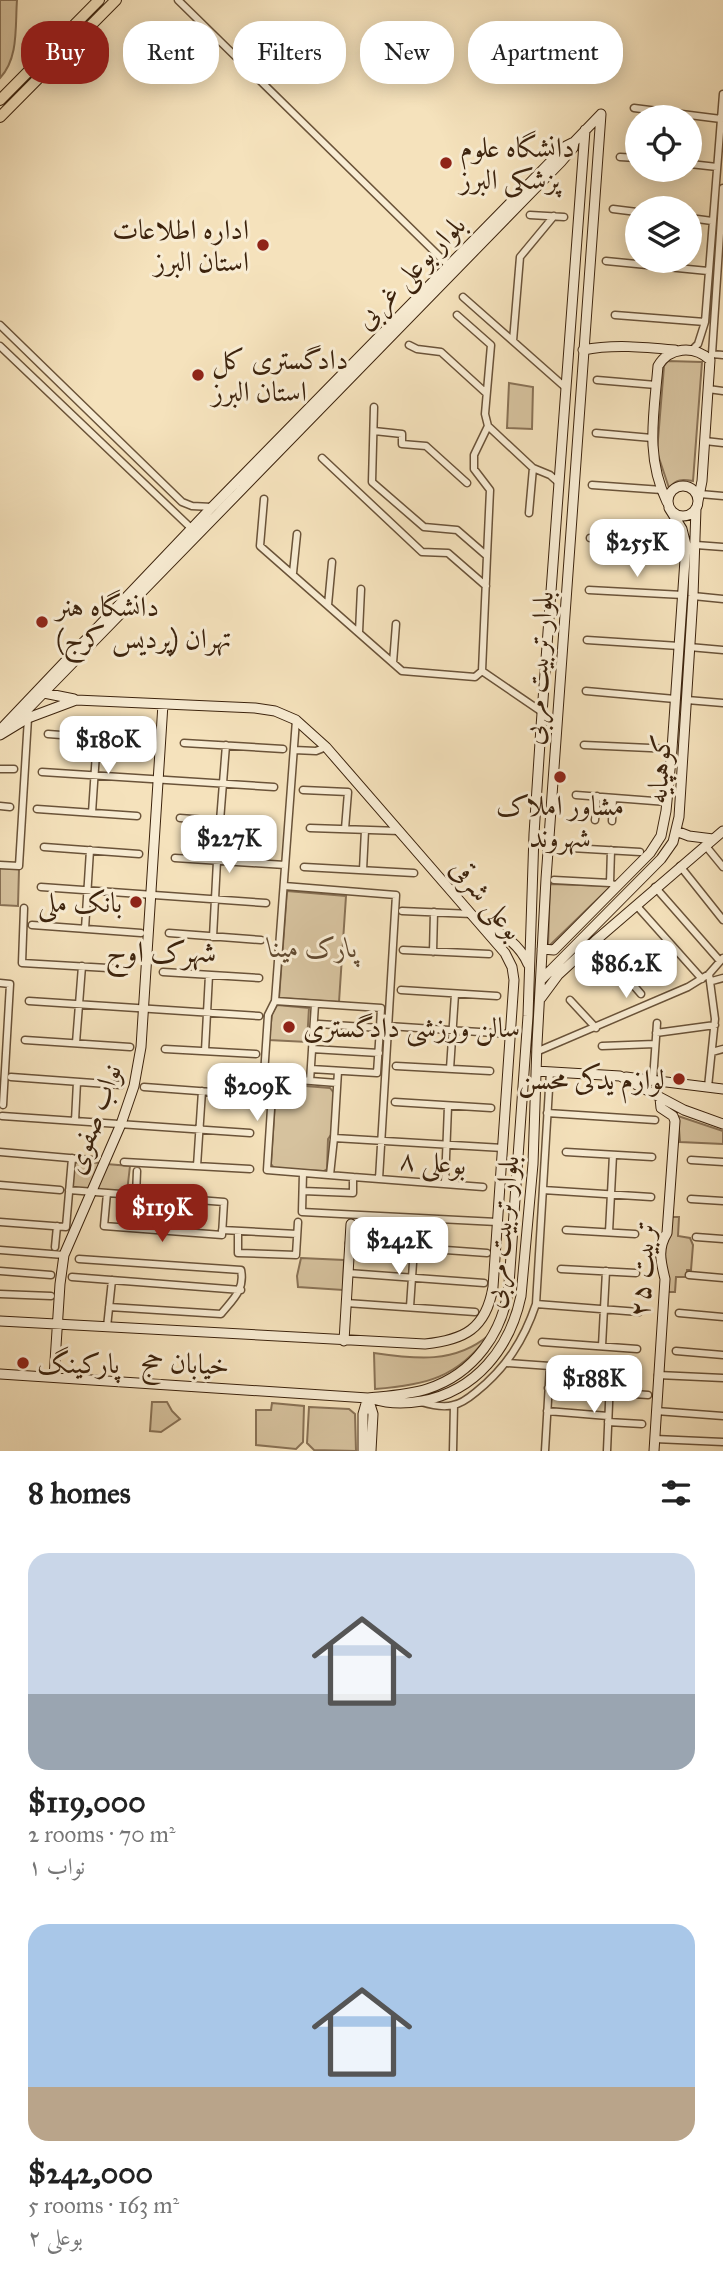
<!DOCTYPE html>
<meta charset="utf-8">
<style>
:root{--surface:#fff;--page:#f2f2f2;--text:#222;--muted:#767676;--accent:#8f2418}
body{margin:0;font-family:"IM FELL Great Primer",Amiri,serif;background:var(--page);color:var(--text);height:100vh;display:flex;flex-direction:column;font-size:26px;white-space:nowrap}
*{box-sizing:border-box;margin:0}
p{font-size:23px;color:var(--muted)}
.icon{flex:none;width:38px;height:38px;fill:none;stroke:currentColor;stroke-width:2;stroke-linecap:round;stroke-linejoin:round}
.map{position:relative;height:1451px;overflow:hidden}
.panel{display:flex;flex-direction:column;background:var(--surface);flex:1}
.panel>*{flex:none}
.guide{position:absolute;left:21px;top:21px;width:682px;height:63px;display:flex;gap:14px}
.tools{position:absolute;left:625px;top:105px;display:grid;gap:14px}
.tools a{display:grid;place-items:center;width:77px;height:77px;border-radius:50%;background:var(--surface);box-shadow:0 4px 18px #0003;font-size:35px}
.price{position:absolute;translate:-50% -60px;padding:0 16px;border-radius:14px;background:#fff;color:#222;font-size:23px;line-height:46px;filter:drop-shadow(0 2px 4px #0008)}
.price::after{content:'';position:absolute;left:50%;top:42px;width:21px;height:16px;margin-left:-10px;background:inherit;clip-path:polygon(0 0,100% 0,50% 100%)}
.price.current{background:var(--accent);color:#fff}
ul{padding:0;list-style:none}
li{display:grid;align-content:center;gap:14px;height:371px;padding:0 28px}
li span{display:grid;place-items:center;height:217px;border-radius:21px;color:#555}
li>.icon{margin-inline-start:auto}
span .icon{width:126px;height:126px;fill:#fffc;stroke-width:1}
li b{font-size:30px}
h2{display:flex;justify-content:space-between;align-items:center;height:84px;padding:0 28px;font-size:30px}
.tag{padding:0 24px;border-radius:28px;background:var(--surface);box-shadow:0 4px 18px #0003;font-size:24px;line-height:63px}
.tag.current{background:var(--accent);color:#fff}
.map>svg:first-child{display:block}
</style>
<div class="map">
<svg width="723" height="1451" viewBox="0 0 723 1451">
<rect width="100%" height="100%" fill="#f5e2bc"/>
<filter id="stains"><feTurbulence type="fractalNoise" baseFrequency=".00286" numOctaves="4"/><feColorMatrix values="0 0 0 0 .2 0 0 0 0 .09 0 0 0 0 .02 0 0 0 .5 -.17"/></filter>
<radialGradient id="worn" r=".72"><stop offset=".6" stop-color="#630" stop-opacity="0"/><stop offset="1" stop-color="#630" stop-opacity=".3"/></radialGradient>
<path fill="#d6c29e" stroke="#897256" stroke-width="2" d="M0 0H17C15 26 19 58 0 78Z
M668 361 702 362 693 481C682 479 676 479 669 488L657 452 664 366Z
M509 383 533 387 532 429 507 428Z
M0 868 19 869 18 906 0 905Z
M550 884 611 886 548 947Z
M287 891 346 896 339 1002 279 998Z
M277 1005 309 1008 307 1042 269 1040 272 1014Z
M281 1084 330 1088 334 1093 333 1132 328 1139 327 1169 324 1171 275 1169 271 1164 276 1087Z
M678 1116 723 1131V1144L680 1142Z
M73 1161 100 1163 88 1189 72 1188Z
M106 1164 130 1166 127 1192 94 1190Z
M672 1217H679L678 1236 690 1238 693 1245 691 1270H687V1277H676L675 1292H667C663 1265 664 1244 672 1217Z
M301 1258 344 1260 343 1290 298 1287 297 1276Z
M489 1335C457 1378 426 1385 375 1389L374 1353C415 1359 455 1364 489 1335Z
M152 1402H167L172 1411 180 1419 161 1432 150 1431Z
M272 1403 304 1406 303 1442 296 1449 256 1445V1410H271Z
M309 1407 349 1409 355 1414 356 1451 314 1450 307 1443Z"/>
<g fill="none" stroke-linecap="round" stroke-linejoin="round">
<defs>
<path id="street" d="M178 0 448 265
M634 108 721 119
M620 157 637 158
M690 164 717 167
M613 209 637 212
M530 215 564 217
M690 218 712 221
M606 261 708 271
M463 297 566 388
M457 315 491 345 485 414 488 426 533 468 550 475 559 483
M615 315 705 322
M0 325 182 502 192 506 212 507
M513 341 520 257 554 216
M409 345 417 349 441 352 486 393
M0 346 192 529
M692 350 698 344 705 322 723 94
M712 354 723 355
M710 360 712 354 723 188
M597 380 656 385
M708 389 723 391
M374 407 372 482 424 527 457 530 487 556 482 671
M374 431 402 434V444L426 446 467 483
M596 433 652 438
M705 441 723 443
M322 458 422 552 448 553 486 586
M592 485 662 490
M700 494 723 496
M264 499 260 546 402 671 475 677 482 671
M529 513 533 468
M590 538 686 545
M696 545 723 547
M487 556 490 490 474 469V455L488 426
M293 573 297 534
M589 590 683 595
M693 596 723 599
M328 605 332 562
M359 632 361 589
M587 640 679 646
M689 647 723 650
M393 663 396 624
M482 671 542 712
M586 691 675 699
M687 700 723 703
M296 720 275 1001 268 1015 264 1075 273 1078 337 1083
M48 734 140 741
M184 743 283 749
M584 745 672 749
M294 750 316 751 326 747
M0 769H14
M42 772 274 787
M303 790 348 792 345 829
M576 795 667 802
M0 806 10 807
M37 809 137 816
M92 813 97 738
M180 818 260 824
M595 820 597 796
M220 821 226 745
M612 821 613 798
M310 828 400 831
M705 845 723 867
M44 847 139 854
M571 848 640 852
M175 858 285 865
M0 865 19 866 28 718
M680 866 723 920
M304 867 414 873
M363 870 365 830
M554 880 610 883 617 886
M610 883 611 850
M284 886 396 895 379 1179
M41 887 266 903
M655 887 720 961
M636 905 702 979
M24 908 22 963 125 969
M402 911 472 914
M32 925 141 933
M85 929 90 850
M169 933 261 940
M213 937 217 861
M595 941 641 994
M403 950 489 954
M433 952 434 912
M163 972 259 978
M712 981 723 978
M0 983 10 984 3 1105
M401 990 497 996
M570 1000 596 1028
M29 1001 259 1016
M275 1001 381 1008 380 1028 319 1024
M656 1033 715 1025
M25 1040 130 1047
M76 1043 82 966
M602 1046 655 1044
M165 1049 256 1054
M312 1049 379 1053
M205 1051 209 975
M536 1052 688 987 709 974 723 958
M712 1052 723 1049
M396 1066 490 1071
M311 1069 377 1073 380 1028 388 1026 511 1034
M450 1069 455 994
M11 1077 121 1085
M273 1078 267 1170 353 1177V1193L303 1191
M653 1080 657 1023
M310 1081 315 1004
M144 1087 253 1095
M708 1087 715 1019 709 974
M395 1102 491 1108
M547 1113 655 1120
M2 1116 250 1133
M75 1121 77 1082
M334 1138 503 1148
M0 1152 92 1160
M566 1152 652 1157
M691 1160 723 1162
M124 1162 250 1169
M197 1166 202 1091
M303 1173 302 1212 497 1222
M330 1175 334 1138 338 1071
M353 1177 483 1187
M445 1183 448 1106
M0 1185 60 1190
M69 1190 224 1202 222 1235 104 1226 107 1193
M543 1190 651 1197
M136 1195 137 1171
M691 1199 723 1201
M0 1222 66 1227 72 1158
M222 1230 297 1234
M566 1230 635 1234
M238 1231V1253L296 1255 298 1222
M609 1232 613 1155
M696 1237 723 1239
M349 1243 487 1253
M55 1247 57 1226
M0 1250 64 1255
M79 1259 241 1270C245 1290 233 1299 221 1314L109 1307
M561 1269 636 1273
M0 1271 51 1275
M348 1273 484 1283
M689 1275 723 1278
M72 1277 241 1290
M0 1294 51 1296
M346 1303 475 1312
M536 1304 639 1312
M410 1307 414 1248
M679 1313 723 1317
M107 1327 112 1280
M542 1342 637 1349
M602 1346 606 1271
M676 1351 723 1355
M507 1363 550 1366 545 1451
M658 1375 723 1378
M548 1388 648 1395
M421 1402C431 1405 443 1408 453 1405 461 1404 470 1397 476 1392 506 1368 524 1340 536 1304L550 1072
M547 1411 608 1416
M656 1411 723 1416
M608 1422 642 1424
M655 1439 723 1442
M453 1451 454 1405
M607 1451 610 1380"/>
<path id="secondary" d="M583 350C613 344 644 347 675 350
M668 501a15 15 0 1 1 30 0a15 15 0 1 1-30 0Z
M667 502C645 456 654 415 658 366 669 347 694 345 710 360L702 481 698 501
M41 690 44 693 74 699
M18 719 561 162 573 148 574 142 601 114
M0 730 212 507 566 146 574 142
M0 735 28 718 76 700 255 708 275 711 296 720 326 747 505 953 512 967 514 980 493 1287C486 1329 464 1340 425 1344L0 1321
M676 831 689 836 713 839
M482 923C501 933 519 943 528 964
M542 949 554 950 650 853 661 836 666 811 672 749 686 545 682 529 669 508
M541 980 661 859 673 842 679 817 693 596 696 508
M541 998 558 975 595 941 723 831
M536 1071 620 1076 684 1110 723 1124
M626 1077 723 1089
M344 1341 351 1224
M0 1374 368 1398C387 1396 408 1395 427 1389 474 1374 504 1332 509 1284L528 1016 534 834 541 727 585 130
M54 1377 60 1284 64 1255 121 1124 134 1086 141 1047 163 704
M368 1398 373 1414 371 1451
M373 1399C389 1404 405 1404 422 1401 476 1391 510 1348 521 1296L533 1164 537 1044 546 879 601 114
M363 1451V1414L367 1400
M654 1451 665 1279C661 1262 657 1249 667 1233L675 1121 673 1116 661 1108 660 1098"/>
<path id="primary" d="M0 100 99 0
M0 117 116 0"/>
</defs>
<use href="#street" stroke="#6a5339" stroke-width="9"/>
<use href="#secondary" stroke="#3c230d" stroke-width="11"/>
<use href="#primary" stroke="#3c230d" stroke-width="12"/>
<use href="#street" stroke="#f8ecd3" stroke-width="6"/>
<use href="#secondary" stroke="#f8ecd3" stroke-width="9"/>
<use href="#primary" stroke="#f5e2bc" stroke-width="10"/>
</g>
<g fill="#8f2418" stroke="#f8ecd3" stroke-width="2.5">
<circle cx="446" cy="163" r="7"/>
<circle cx="263" cy="245" r="7"/>
<circle cx="198" cy="375" r="7"/>
<circle cx="42" cy="622" r="7"/>
<circle cx="560" cy="777" r="7"/>
<circle cx="136" cy="902" r="7"/>
<circle cx="289" cy="1027" r="7"/>
<circle cx="679" cy="1079" r="7"/>
<circle cx="23" cy="1363" r="7"/>
</g>
<g text-anchor="middle" dominant-baseline="central" stroke-width="6" stroke-linejoin="round" paint-order="stroke">
<g font-size="28" fill="#3c230d" stroke="#f8ecd3" text-anchor="start">
<text x="460" y="147">دانشگاه علوم<tspan x="460" dy="32">پزشکی البرز</tspan></text>
<text x="249" y="229" text-anchor="end">اداره اطلاعات<tspan x="249" dy="32">استان البرز</tspan></text>
<text x="212" y="359">دادگستری کل<tspan x="212" dy="32">استان البرز</tspan></text>
<text x="56" y="606">دانشگاه هنر<tspan x="56" dy="32">تهران (پردیس کرج)</tspan></text>
<text x="560" y="805" text-anchor="middle">مشاور املاک<tspan x="560" dy="32">شهروند</tspan></text>
<text x="122" y="902" text-anchor="end">بانک ملی</text>
<text x="303" y="1027">سالن ورزشی دادگستری</text>
<text x="665" y="1079" text-anchor="end">لوازم یدکی محسن</text>
<text x="37" y="1363">پارکینگ</text>
</g>
<g font-size="28" fill="#3c230d" stroke="#f8ecd3">
<text transform="translate(410 272) rotate(-46)">بلوار بوعلی غربی</text>
<text transform="translate(538 668) rotate(-86)">بلوار تربیت مربی</text>
<text transform="translate(659 769) rotate(-86)">کوهپایه</text>
<text transform="translate(487 899) rotate(50)">بوعلی شرقی</text>
<text transform="translate(93 1119) rotate(-70)">نواب صفوی</text>
<text transform="translate(433 1162) rotate(5)">بوعلی ۸</text>
<text transform="translate(501 1232) rotate(-84)">بلوار تربیت مربی</text>
<text transform="translate(642 1269) rotate(-86)">تربیت ۲۵</text>
<text transform="translate(185 1363) rotate(3)">خیابان حج</text>
</g>
<g font-size="28" font-style="italic" fill="#624b31" stroke="#f8ecd3">
<text x="313" y="947">پارک مینا</text>
</g>
<g font-size="30" fill="#3c230d" stroke="#f8ecd3">
<text x="161" y="952">شهرک اوج</text>
</g>
</g>
<rect width="100%" height="100%" filter="url(#stains)"/>
<rect width="100%" height="100%" fill="url(#worn)"/>
</svg>
<div class="tools">
<a><svg class="icon" aria-label="locate" viewBox="0 0 24 24"><circle cx="12" cy="12" r="6"/><path d="M12 2v4M12 18v4M2 12h4M18 12h4"/></svg></a>
<a><svg class="icon" aria-label="layers" viewBox="0 0 24 24"><path d="M12 4l9 5-9 5-9-5zM3 14l9 5 9-5"/></svg></a>
</div>
<b class="price" style="left:637px;top:579px">$255K</b>
<b class="price" style="left:108px;top:776px">$180K</b>
<b class="price" style="left:229px;top:875px">$227K</b>
<b class="price" style="left:626px;top:1000px">$86.2K</b>
<b class="price" style="left:257px;top:1123px">$209K</b>
<b class="price current" style="left:162px;top:1244px">$119K</b>
<b class="price" style="left:399px;top:1277px">$242K</b>
<b class="price" style="left:594px;top:1415px">$188K</b>
<div class="guide">
<a class="tag current">Buy</a>
<a class="tag">Rent</a>
<a class="tag">Filters</a>
<a class="tag">New</a>
<a class="tag">Apartment</a>
</div>
</div>
<section class="panel">
<h2>8 homes<svg class="icon" aria-label="filters" viewBox="0 0 24 24"><path d="M4 7h16M4 17h16"/><circle cx="9" cy="7" r="2"/><circle cx="15" cy="17" r="2"/></svg></h2>
<ul>
<li><span style="background:linear-gradient(#c9d6e8 65%,#9aa5b1 0)"><svg class="icon" aria-label="home" viewBox="0 0 24 24"><path d="M3 11l9-7 9 7M6 9v11h12V9"/></svg></span><div><b>$119,000</b><p>2 rooms · 70 m²</p><p>نواب ۱</p></div></li>
<li><span style="background:linear-gradient(#a9c7e8 75%,#b9a48a 0)"><svg class="icon" aria-label="home" viewBox="0 0 24 24"><path d="M3 11l9-7 9 7M6 9v11h12V9"/></svg></span><div><b>$242,000</b><p>5 rooms · 163 m²</p><p>بوعلی ۲</p></div></li>
</ul>
</section>
